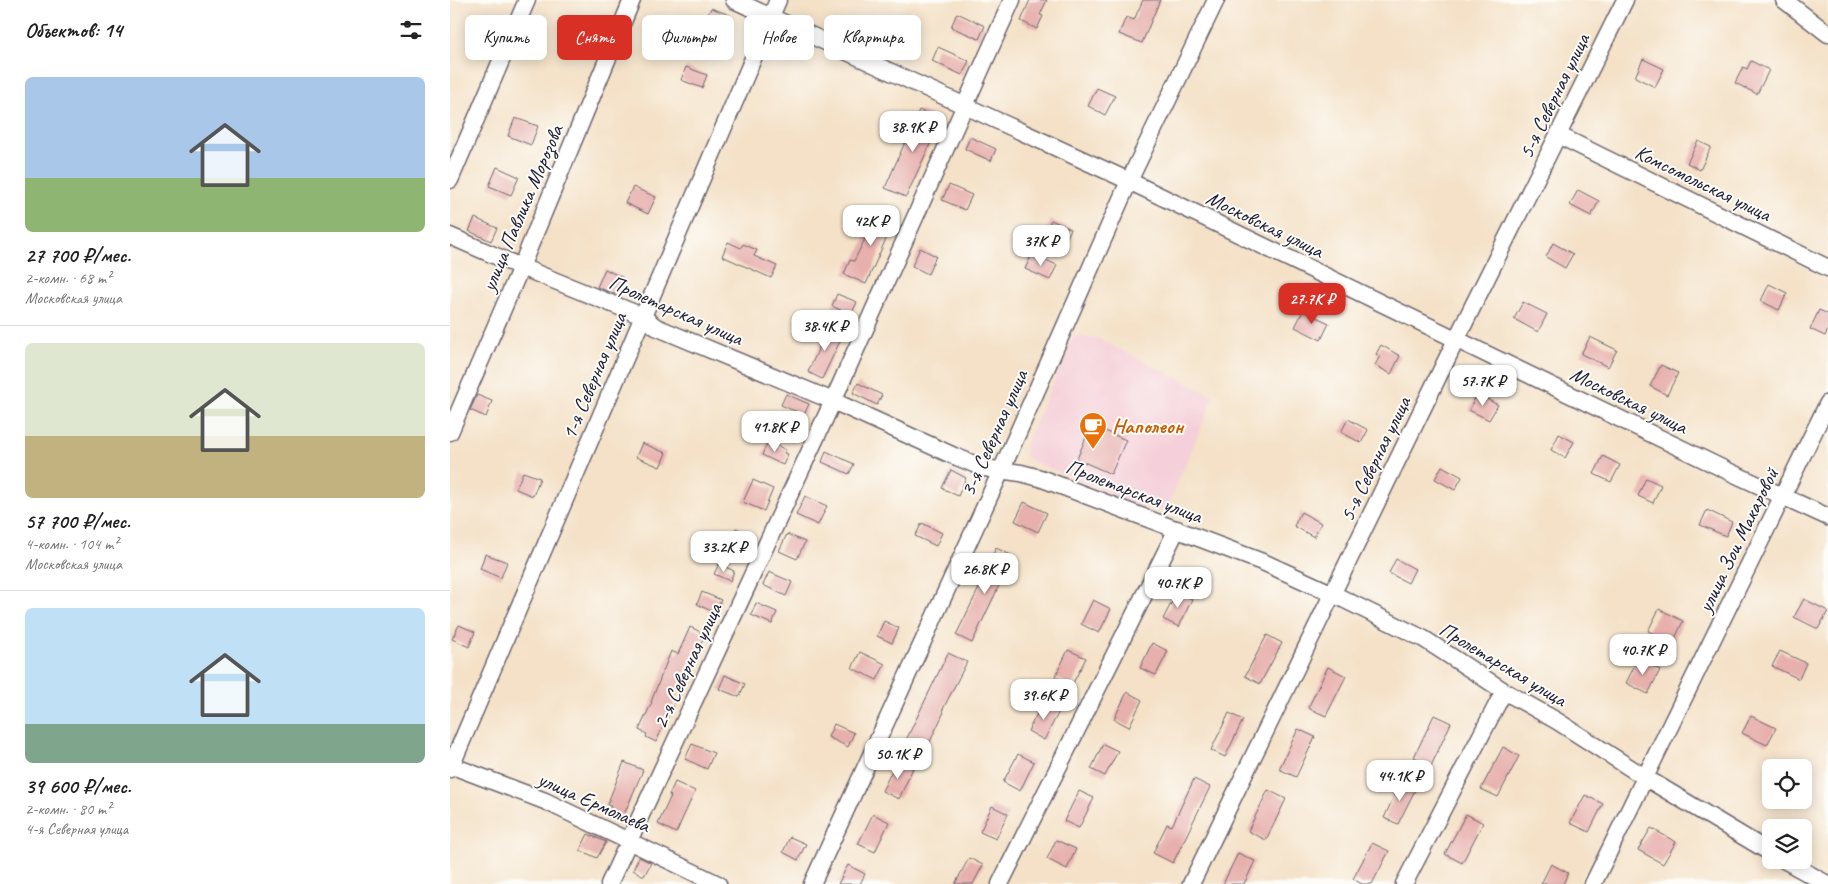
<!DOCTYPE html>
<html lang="ru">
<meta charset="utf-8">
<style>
:root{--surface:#fff;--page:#f6f6f6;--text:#222;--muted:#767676;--line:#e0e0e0;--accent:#d93025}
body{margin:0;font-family:Caveat,sans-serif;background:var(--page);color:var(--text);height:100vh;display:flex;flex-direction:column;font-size:19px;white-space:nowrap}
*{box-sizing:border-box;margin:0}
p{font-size:16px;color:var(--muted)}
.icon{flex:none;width:28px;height:28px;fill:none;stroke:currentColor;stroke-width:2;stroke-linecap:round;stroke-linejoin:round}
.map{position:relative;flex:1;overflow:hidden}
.details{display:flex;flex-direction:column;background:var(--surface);width:450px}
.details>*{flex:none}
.top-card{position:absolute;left:15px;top:15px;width:475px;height:45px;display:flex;gap:10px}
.controls{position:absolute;left:1312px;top:759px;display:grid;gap:10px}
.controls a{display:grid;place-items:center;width:50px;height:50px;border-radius:8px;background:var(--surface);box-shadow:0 2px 12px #0003;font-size:25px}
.price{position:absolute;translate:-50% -42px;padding:0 11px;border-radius:10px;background:#fff;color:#222;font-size:16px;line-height:32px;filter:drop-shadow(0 1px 2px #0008)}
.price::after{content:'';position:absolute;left:50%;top:30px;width:15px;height:11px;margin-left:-8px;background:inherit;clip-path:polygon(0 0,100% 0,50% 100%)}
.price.on{background:var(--accent);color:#fff}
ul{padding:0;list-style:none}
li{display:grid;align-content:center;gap:10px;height:265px;padding:0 25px}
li+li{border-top:1px solid var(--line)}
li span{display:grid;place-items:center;height:155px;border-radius:8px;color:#555}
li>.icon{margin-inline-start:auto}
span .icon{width:90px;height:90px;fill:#fffc;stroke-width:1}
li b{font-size:21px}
h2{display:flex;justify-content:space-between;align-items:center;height:60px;padding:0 25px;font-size:21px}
.pill{padding:0 18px;border-radius:8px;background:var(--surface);box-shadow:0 2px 12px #0003;font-size:18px;line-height:45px}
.pill.on{background:var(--accent);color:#fff}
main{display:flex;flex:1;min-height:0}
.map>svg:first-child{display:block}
</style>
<main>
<section class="details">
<h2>Объектов: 14<svg class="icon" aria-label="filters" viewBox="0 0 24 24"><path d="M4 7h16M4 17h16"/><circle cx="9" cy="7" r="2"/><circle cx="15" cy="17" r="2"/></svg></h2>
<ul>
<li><span style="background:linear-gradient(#a9c7e8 65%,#8fb573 0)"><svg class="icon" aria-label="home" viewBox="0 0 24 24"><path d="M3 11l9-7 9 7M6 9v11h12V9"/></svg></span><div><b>27 700 ₽/мес.</b><p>2-комн. · 68 m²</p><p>Московская улица</p></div></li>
<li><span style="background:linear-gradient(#dfe7d0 60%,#c2b280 0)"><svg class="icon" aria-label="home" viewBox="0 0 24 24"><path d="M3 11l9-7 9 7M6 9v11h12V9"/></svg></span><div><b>57 700 ₽/мес.</b><p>4-комн. · 104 m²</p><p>Московская улица</p></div></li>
<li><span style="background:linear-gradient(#bfe0f5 75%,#7fa58c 0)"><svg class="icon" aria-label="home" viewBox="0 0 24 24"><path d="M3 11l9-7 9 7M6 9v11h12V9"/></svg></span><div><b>39 600 ₽/мес.</b><p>2-комн. · 80 m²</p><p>4-я Северная улица</p></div></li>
</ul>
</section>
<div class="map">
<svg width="1378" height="884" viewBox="0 0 1378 884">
<rect width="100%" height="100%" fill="#fdfcf7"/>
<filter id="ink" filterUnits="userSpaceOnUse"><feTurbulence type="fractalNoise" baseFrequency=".02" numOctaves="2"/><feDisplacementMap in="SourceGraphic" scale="10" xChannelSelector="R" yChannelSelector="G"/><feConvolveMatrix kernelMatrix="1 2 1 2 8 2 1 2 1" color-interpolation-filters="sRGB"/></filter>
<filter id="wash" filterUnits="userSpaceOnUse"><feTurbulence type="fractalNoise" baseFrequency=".0096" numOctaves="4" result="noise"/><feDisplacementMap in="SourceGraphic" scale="20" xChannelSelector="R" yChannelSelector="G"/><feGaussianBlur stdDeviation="1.12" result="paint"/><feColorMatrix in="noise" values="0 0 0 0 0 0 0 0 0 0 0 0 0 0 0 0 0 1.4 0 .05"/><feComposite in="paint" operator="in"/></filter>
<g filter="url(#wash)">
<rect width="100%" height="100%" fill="#f4e1c7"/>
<path fill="#f5cfd9" d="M624 335 647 338 764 396 715 513 677 502 576 458 575 446Z"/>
<g id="blocks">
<path fill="#e7b0ad" d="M580 0H597L590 15 593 16 587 29 571 21Z
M693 0H710L692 43 669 34 676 17 684 20Z
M261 8 280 15 275 29 255 21Z
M507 13 535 26 529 39 501 27Z
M488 47 519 61 512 75 482 61Z
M1193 59 1214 69 1205 87 1185 77Z
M1301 61 1319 70 1307 94 1285 83 1293 67 1297 69Z
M236 67 257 75 252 88 231 80Z
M647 88 665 96 655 115 638 106Z
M469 110 491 120 456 197 435 188Z
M65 118 88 126 81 145 58 136Z
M520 137 546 149 541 161 515 149Z
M1248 141 1261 147 1250 170 1237 163Z
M47 167 69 177 61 195 39 186Z
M499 185 522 195 515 210 492 200Z
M183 187 206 197 198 214 175 203Z
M1128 190 1149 201 1141 216 1120 205Z
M431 207 447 214 416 284 394 274 400 260 404 261Z
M25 218 47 228 41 241 19 231Z
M601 220 621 229 614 243 595 234Z
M278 242 291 248 293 244 307 250 304 256 327 266 321 278 272 256Z
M1103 243 1123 254 1115 268 1096 257Z
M470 248 486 256 478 274 462 266Z
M582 254 607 265 600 280 575 269Z
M155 269 173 278 165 294 147 287Z
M1319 284 1337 293 1329 310 1311 301Z
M387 294 407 302 401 315 382 306Z
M1073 302 1097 314 1088 332 1064 319Z
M1369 310 1378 314V330L1375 336 1360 329Z
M853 311 879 323 871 340 845 327Z
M371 327 392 337 372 379 358 372 372 341 366 338Z
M1140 337 1167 350 1158 367 1131 354Z
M931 345 950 356 941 374 925 365 930 356 926 354Z
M1211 365 1228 373 1217 395 1200 386Z
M408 383 432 395 427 405 403 393Z
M336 394 359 404 354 415 331 405Z
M1027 394 1048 405 1039 420 1019 410Z
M27 395 42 401 36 417 20 410Z
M898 419 918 430 911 443 891 432Z
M641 425 676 440 661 474 627 459Z
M1109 434 1124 442 1115 458 1101 450Z
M318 441 336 450 334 453 338 454 333 465 312 455Z
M192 443 216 453 210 467 186 457Z
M376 451 404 464 399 474 372 462Z
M1153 456 1170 465 1161 482 1144 474Z
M992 466 1012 477 1005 490 985 479Z
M501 470 516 478 508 496 492 488Z
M73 472 90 478 83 496 66 489Z
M1196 478 1211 485 1203 503 1188 496Z
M303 480 323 489 314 511 293 502Z
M355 496 377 506 368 525 346 515Z
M574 502 597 513 588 532 565 521Z
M1257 510 1282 522 1276 536 1250 525Z
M851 512 871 523 864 537 844 526Z
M472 523 492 533 486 546 465 536Z
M286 528 301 535 293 550 278 544Z
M337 534 355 542 347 559 329 551Z
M546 548 563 556 522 643 506 635 531 584 529 583Z
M35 554 57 562 51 578 30 569Z
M946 559 965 569 958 583 939 573Z
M269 564 284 571 280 581 264 574Z
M319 572 342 582 336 596 313 585Z
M252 592 271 600 265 613 247 604Z
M727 592 742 599 729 627 713 619Z
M1354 599 1378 611 1368 629 1344 617Z
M643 600 661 609 649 633 631 624Z
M306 603 327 612 322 624 301 615Z
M1209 609 1233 621 1223 643 1198 631Z
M434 621 449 628 442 643 427 636Z
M9 625 25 632 19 647 2 639Z
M240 627 255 634 249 648 247 647 226 692 229 693 206 742 196 737 197 734 189 730 202 702H201L221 651 228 654Z
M817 635 832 643 810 684 795 676Z
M702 643 718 651 706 675 690 668Z
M618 650 636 658 622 685 605 677Z
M1330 651 1356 663 1349 679 1322 666Z
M410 652 435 664 427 680 402 668Z
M498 653 517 662 492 711 494 712 476 750 456 740Z
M1188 659 1210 670 1198 694 1176 683Z
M878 667 896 676 876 716 858 708Z
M275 675 295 684 289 697 269 689Z
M677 692 692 700 679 727 664 719Z
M593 702 610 710 594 740 578 731Z
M779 713 793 720 775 757 761 750Z
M984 715 1001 723 981 766 964 757Z
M1301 716 1326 728 1317 745 1292 733Z
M384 724 404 733 398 747 378 737Z
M848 729 865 737 846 777 829 769Z
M242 744 264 753 257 769 235 759Z
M653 744 668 751 655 776 641 769Z
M1053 747 1069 756 1048 797 1031 789Z
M568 754 584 762 570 791 553 782Z
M447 760 463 768 449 799 432 791Z
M174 762 193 770 173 817 159 810 161 806 157 805Z
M744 779 760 787 723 863 703 853 717 824 722 826Z
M951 781 966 788 948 824 934 818Z
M225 782 245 791 226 833 208 824 221 796 219 795Z
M818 790 836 799 816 840 798 831Z
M629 791 644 798 629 828 614 821Z
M1135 795 1153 804 1139 832 1120 823Z
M542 806 558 814 546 839 530 832Z
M423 814 439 822 425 852 408 844Z
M1016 814 1033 823 1012 863 995 854Z
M1201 828 1226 842 1213 864 1188 850Z
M138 834 156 842 147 858 130 850Z
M340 837 356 844 348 860 333 852Z
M606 840 626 849 617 869 597 859Z
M922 843 939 851 922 884H912L903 879Z
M788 853 805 861 794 884H773Z
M189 857 201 863 194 876 183 870Z
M519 858 533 865 523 884H505Z
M1101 864 1118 873 1113 884H1091Z
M398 865 415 874 410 884H388Z"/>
</g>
</g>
<g filter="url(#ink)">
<use href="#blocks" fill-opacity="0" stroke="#6c656c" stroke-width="1"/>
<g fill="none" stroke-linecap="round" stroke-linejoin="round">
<defs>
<path id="minor" d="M284 0 679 181 1280 472 1378 517
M1334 0 1378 34
M1108 135 1378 268
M0 180 77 0
M0 236 71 267 192 316 206 327 383 401 504 456 534 468 571 473 590 478 815 563 883 594 974 639 1054 691 1107 721 1196 778 1321 853
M0 432 71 267 182 0
M0 765 95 801 268 884
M0 769 328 0
M1334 860 1377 884
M159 884 383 401 562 0
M362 884 551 471 679 181 766 0
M550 884 727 529
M741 884 1006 340 1175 0
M954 884 1054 691
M1143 884 1378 403"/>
</defs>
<use href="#minor" stroke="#6c656c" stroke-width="19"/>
<use href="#minor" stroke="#fff" stroke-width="16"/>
</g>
</g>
<defs>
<symbol id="cafe-pin" viewBox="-11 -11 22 30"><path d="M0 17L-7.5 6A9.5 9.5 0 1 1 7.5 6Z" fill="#e8710a" stroke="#fdfcf7"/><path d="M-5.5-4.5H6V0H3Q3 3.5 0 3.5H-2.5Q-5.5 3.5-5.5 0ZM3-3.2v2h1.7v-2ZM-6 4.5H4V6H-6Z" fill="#fff"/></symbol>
</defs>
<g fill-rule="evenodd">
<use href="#cafe-pin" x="627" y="410" width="32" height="43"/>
</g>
<g text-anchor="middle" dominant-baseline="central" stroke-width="4" stroke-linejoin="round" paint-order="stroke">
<g font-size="21" fill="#22223b" stroke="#fdfcf7">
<text transform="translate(1104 96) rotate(-64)">5-я Северная улица</text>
<text transform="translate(1253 183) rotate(26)">Комсомольская улица</text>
<text transform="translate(72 208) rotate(-67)">улица Павлика Морозова</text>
<text transform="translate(815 224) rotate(26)">Московская улица</text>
<text transform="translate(226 310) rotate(24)">Пролетарская улица</text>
<text transform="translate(144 376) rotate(-67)">1-я Северная улица</text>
<text transform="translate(1179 400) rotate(26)">Московская улица</text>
<text transform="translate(544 433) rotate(-66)">3-я Северная улица</text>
<text transform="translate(925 459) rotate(-64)">5-я Северная улица</text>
<text transform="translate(684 491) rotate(21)">Пролетарская улица</text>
<text transform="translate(1288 540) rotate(-64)">улица Зои Макаровой</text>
<text transform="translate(1053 664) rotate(31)">Пролетарская улица</text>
<text transform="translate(237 666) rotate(-65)">2-я Северная улица</text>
<text transform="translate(144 802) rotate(24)">улица Ермолаева</text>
</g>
<g font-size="21" font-weight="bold" fill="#c56008" stroke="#fdfcf7" text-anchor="start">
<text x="662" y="426">Наполеон</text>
</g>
</g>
</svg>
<div class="controls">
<a><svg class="icon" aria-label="locate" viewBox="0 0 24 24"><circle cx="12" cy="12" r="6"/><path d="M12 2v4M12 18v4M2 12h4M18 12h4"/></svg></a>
<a><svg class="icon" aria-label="layers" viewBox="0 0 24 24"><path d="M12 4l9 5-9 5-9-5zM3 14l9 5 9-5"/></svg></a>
</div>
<b class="price" style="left:463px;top:153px">38.9K ₽</b>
<b class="price" style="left:421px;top:247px">42K ₽</b>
<b class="price" style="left:591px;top:267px">37K ₽</b>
<b class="price on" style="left:862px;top:325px">27.7K ₽</b>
<b class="price" style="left:375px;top:352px">38.4K ₽</b>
<b class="price" style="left:1033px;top:407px">57.7K ₽</b>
<b class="price" style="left:325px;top:453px">41.8K ₽</b>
<b class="price" style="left:274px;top:573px">33.2K ₽</b>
<b class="price" style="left:535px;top:595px">26.8K ₽</b>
<b class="price" style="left:728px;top:609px">40.7K ₽</b>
<b class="price" style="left:1193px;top:676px">40.7K ₽</b>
<b class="price" style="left:594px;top:721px">39.6K ₽</b>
<b class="price" style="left:448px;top:780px">50.1K ₽</b>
<b class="price" style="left:950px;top:802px">44.1K ₽</b>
<div class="top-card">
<a class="pill">Купить</a>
<a class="pill on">Снять</a>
<a class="pill">Фильтры</a>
<a class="pill">Новое</a>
<a class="pill">Квартира</a>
</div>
</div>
</main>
